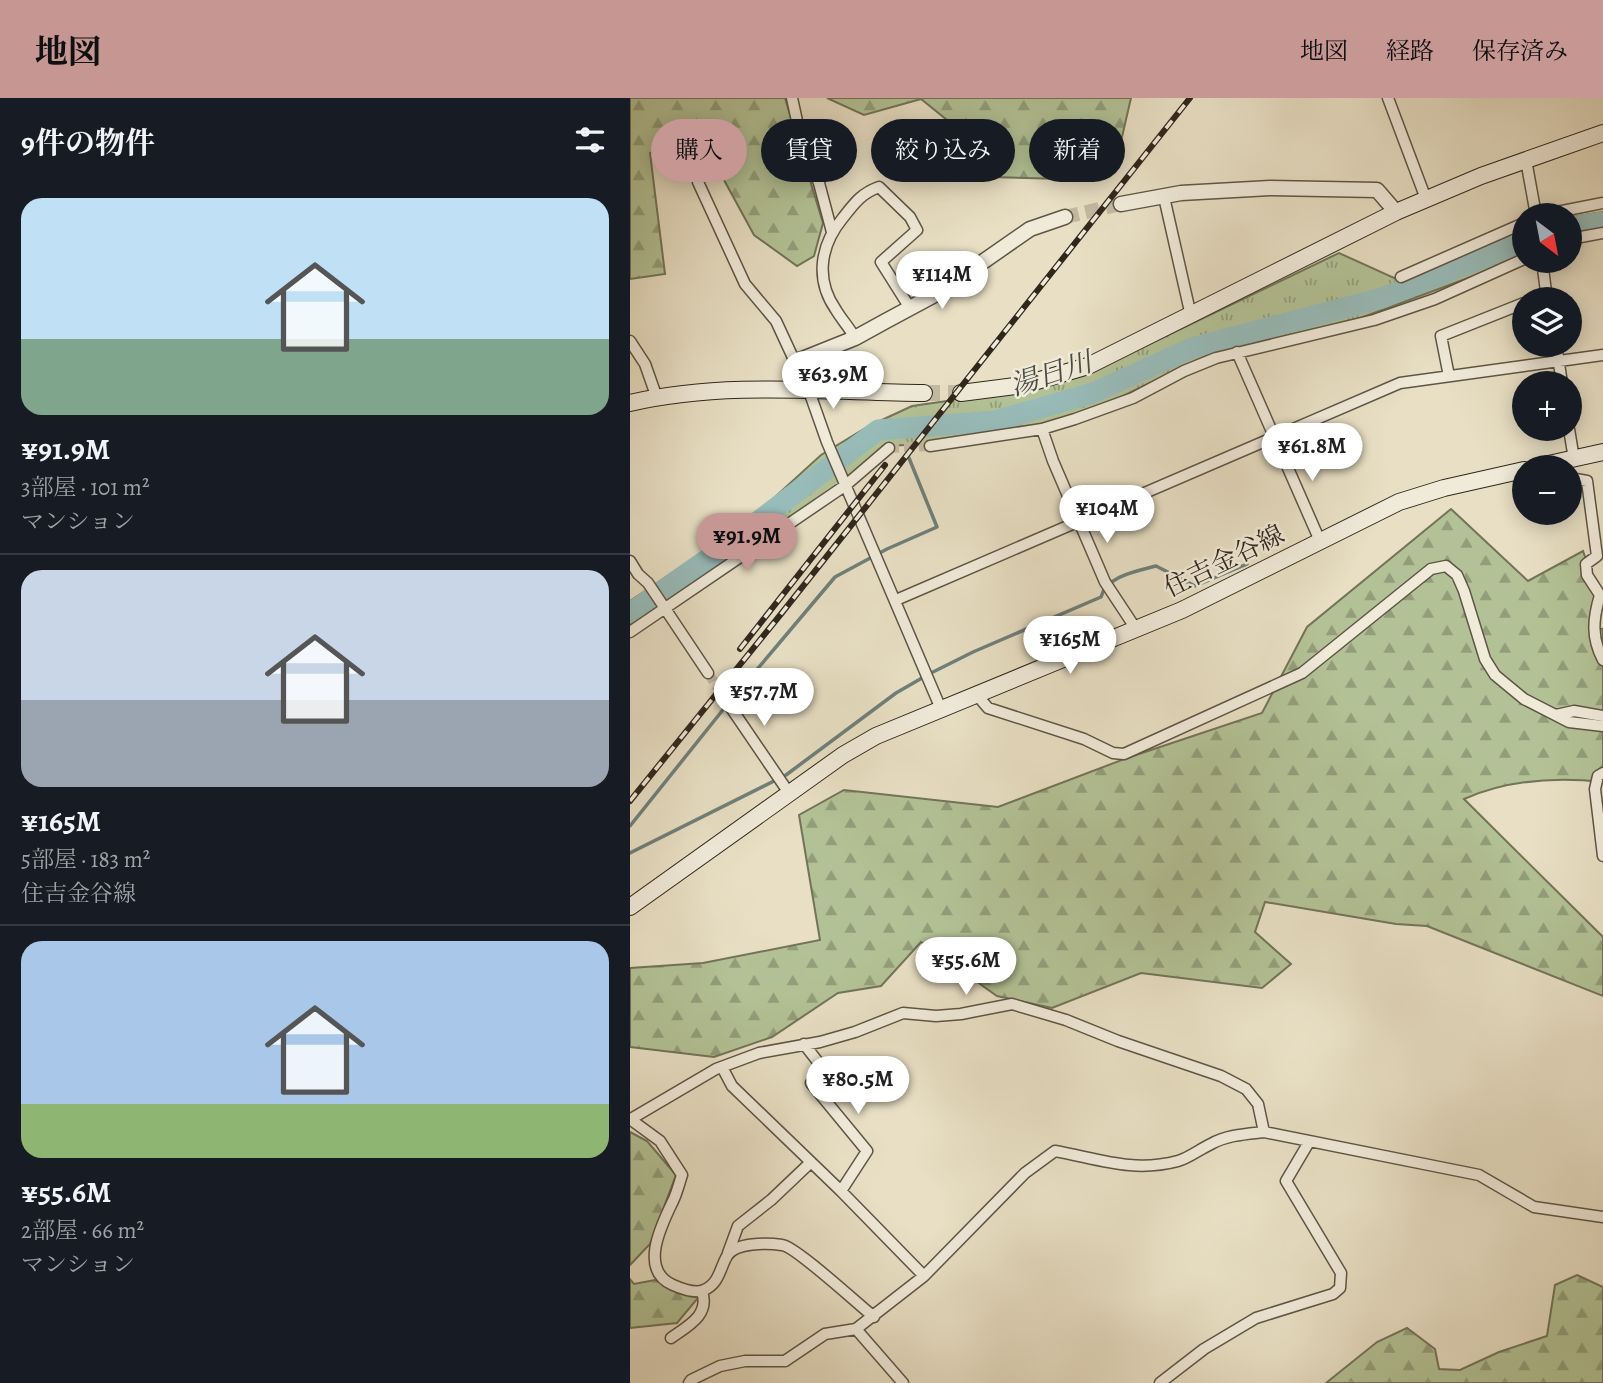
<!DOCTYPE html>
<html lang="ja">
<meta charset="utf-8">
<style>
:root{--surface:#171b24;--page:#242831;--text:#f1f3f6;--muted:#9ea1a6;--line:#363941;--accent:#c59692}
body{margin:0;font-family:Alegreya,"Noto Serif JP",serif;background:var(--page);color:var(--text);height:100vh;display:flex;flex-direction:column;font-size:26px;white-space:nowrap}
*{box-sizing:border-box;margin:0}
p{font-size:23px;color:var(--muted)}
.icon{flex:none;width:38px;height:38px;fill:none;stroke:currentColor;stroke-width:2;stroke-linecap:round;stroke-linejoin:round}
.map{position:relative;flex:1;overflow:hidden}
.details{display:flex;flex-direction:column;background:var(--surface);width:630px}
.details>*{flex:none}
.guide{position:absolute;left:21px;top:21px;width:665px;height:63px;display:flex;gap:14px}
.needle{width:46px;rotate:148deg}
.tools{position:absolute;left:882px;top:105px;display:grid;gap:14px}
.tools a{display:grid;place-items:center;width:70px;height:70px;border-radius:50%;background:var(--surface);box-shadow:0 4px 18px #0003;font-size:35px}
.price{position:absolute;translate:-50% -60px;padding:0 16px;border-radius:24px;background:#fff;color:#222;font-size:23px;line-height:46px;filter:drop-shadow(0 2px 4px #0008)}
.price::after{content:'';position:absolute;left:50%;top:42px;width:21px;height:16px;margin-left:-10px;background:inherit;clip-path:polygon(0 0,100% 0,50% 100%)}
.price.on{background:var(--accent);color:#111}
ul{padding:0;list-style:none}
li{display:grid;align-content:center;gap:14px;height:371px;padding:0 21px}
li+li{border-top:2px solid var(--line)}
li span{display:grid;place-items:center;height:217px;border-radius:21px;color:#555}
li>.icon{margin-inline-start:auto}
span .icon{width:126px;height:126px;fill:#fffc;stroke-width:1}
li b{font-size:30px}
h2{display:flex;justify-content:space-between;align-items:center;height:84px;padding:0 21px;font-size:30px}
.tag{padding:0 24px;border-radius:32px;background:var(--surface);box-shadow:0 4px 18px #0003;font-size:24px;line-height:63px}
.tag.on{background:var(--accent);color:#111}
header{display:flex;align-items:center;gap:42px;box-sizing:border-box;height:98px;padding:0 35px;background:var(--accent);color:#111}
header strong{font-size:33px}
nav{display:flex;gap:38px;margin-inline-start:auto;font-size:24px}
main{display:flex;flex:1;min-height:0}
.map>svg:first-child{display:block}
</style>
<header>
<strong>地図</strong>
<nav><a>地図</a><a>経路</a><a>保存済み</a></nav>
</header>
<main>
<section class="details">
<h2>9件の物件<svg class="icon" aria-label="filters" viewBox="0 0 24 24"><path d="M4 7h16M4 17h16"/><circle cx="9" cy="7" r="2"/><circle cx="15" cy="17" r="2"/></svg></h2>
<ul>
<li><span style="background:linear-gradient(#bfe0f5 65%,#7fa58c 0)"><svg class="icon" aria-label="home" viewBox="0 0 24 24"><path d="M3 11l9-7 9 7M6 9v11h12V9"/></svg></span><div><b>¥91.9M</b><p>3部屋 · 101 m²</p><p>マンション</p></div></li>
<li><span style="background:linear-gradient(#c9d6e8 60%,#9aa5b1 0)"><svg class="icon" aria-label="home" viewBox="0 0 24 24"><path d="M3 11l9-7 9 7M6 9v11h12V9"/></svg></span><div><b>¥165M</b><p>5部屋 · 183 m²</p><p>住吉金谷線</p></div></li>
<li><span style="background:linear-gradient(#a9c7e8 75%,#8fb573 0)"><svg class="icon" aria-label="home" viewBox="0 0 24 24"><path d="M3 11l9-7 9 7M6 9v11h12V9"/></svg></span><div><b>¥55.6M</b><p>2部屋 · 66 m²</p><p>マンション</p></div></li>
</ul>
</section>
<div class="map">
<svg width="973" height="1285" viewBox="0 0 973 1285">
<defs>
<pattern id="grass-tufts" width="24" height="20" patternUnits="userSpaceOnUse" patternTransform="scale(1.75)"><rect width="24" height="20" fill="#b3c296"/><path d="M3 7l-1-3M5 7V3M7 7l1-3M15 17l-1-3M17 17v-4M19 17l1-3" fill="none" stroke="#929e7a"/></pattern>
<pattern id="forest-firs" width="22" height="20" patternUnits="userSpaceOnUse" patternTransform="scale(1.75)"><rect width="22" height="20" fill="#b3c296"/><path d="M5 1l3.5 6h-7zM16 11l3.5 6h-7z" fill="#929e7a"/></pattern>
</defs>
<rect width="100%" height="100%" fill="#e8dfc4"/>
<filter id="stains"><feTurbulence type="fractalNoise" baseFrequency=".00286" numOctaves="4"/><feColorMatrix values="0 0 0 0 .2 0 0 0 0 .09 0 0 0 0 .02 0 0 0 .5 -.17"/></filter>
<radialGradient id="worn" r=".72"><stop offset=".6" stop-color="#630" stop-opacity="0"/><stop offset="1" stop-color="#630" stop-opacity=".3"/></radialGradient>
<path fill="url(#grass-tufts)" stroke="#727459" stroke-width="2" d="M973 114V128L940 133V119Z
M894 131V154L857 173 725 222 578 257 493 298 408 331 314 345 257 348 226 375 0 529V503L111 430 191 357 239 328 282 308 338 300 515 248 709 155 764 180Z"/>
<path fill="url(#forest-firs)" stroke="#727459" stroke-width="2" d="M0 0H155L193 125 184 158 167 168 124 137 70 38 20 55 35 176 0 181Z
M197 0H501L492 39 433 81 359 79 317 22 291 1 234 17Z
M821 411 898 483 953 453 966 491 962 529 973 531V684C927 679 877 682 834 701L973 839V898L797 828 766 826 635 804 625 834 661 866 632 890 511 875 422 910 367 898 291 844 251 888 208 895 142 939 84 959 0 949V870L73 865 190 842 169 717 214 692 368 709 497 660 632 615 677 529Z
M0 1034 17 1043 46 1077 20 1146 0 1167Z
M947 1177 973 1189V1285H696L747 1244 777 1230 805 1251 809 1271 830 1272 869 1254 917 1238 925 1187Z
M0 1181 4 1186 25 1182 68 1200 47 1225 0 1230Z"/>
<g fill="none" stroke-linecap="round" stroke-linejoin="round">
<path stroke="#6e807b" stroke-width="3.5" d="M303 574 343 554 471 499C476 478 508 473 526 468L565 488 617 466
M102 601 205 479 257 451 307 429 279 360
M0 728 96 608
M0 755 156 677 266 595 292 580"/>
<path stroke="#98bcba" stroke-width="21" d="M940 129 973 124
M0 515 88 454 248 332 365 323 463 295 562 250 752 200 894 144"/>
<path stroke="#c3baa2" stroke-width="10" stroke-dasharray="10 5" stroke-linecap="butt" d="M259 350 300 348
M78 575 95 601"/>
<path stroke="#c3baa2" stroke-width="14" stroke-dasharray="14 7" stroke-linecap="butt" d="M435 119 491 106"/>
<path stroke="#c3baa2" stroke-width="16" stroke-dasharray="16 8" stroke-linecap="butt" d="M294 295H331"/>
<defs>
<path id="minor" d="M162 0 172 46 189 85 202 134
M758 0 796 101
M896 62 906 117
M68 84 115 186 146 223 165 264
M534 99 561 218
M912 117 973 105
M940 141 973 135
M912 163 917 201
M771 179 894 125
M225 240C219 229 212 222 206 212 185 182 190 148 212 121 224 106 230 96 249 89L280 119 287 132 251 164 280 210
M0 243 15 266 27 300
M926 247 932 285
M607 254 690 443
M819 278 811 238 894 205
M179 293 197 344 311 611
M412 331 423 363 475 484 506 531
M939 331 944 361
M300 348 412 331 445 321 503 300 554 273 586 260 744 222 805 201 894 161
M940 380 957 383 967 458 956 466 957 477 970 497C963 521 961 539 973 562
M0 463 8 476 18 485 78 575
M266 502 770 285 973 257
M0 534 216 387 259 350
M346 596 358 610 454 641 483 655 494 656 672 575 801 471 816 468 827 477 834 493 855 561 865 577 894 601 939 624 973 628
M95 601 159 695
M926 617 944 613 973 618
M973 675 968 678 965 691 973 758
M174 946 195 973 181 985 237 1053 211 1093
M92 969 102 988 211 1093 294 1178
M0 1021 30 1043 52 1077C49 1086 47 1095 43 1103 32 1126 8 1172 43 1187 52 1191 65 1196 74 1192 89 1186 90 1170 97 1158 105 1144 138 1145 152 1147 165 1148 229 1207 244 1219
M1 1021 86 971 129 955 190 944 225 934 273 915 306 918 331 916 382 906 436 922 488 943 591 978 616 991 628 1006 634 1034
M98 1155 108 1128 141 1102 181 1064
M226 1231 273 1285
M41 1240C58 1228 80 1217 72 1194
M59 1285 61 1282 90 1268 115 1263H155L195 1236 226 1231 294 1178 395 1075 425 1053C469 1061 503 1075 548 1063 559 1060 570 1051 581 1046 597 1037 616 1036 634 1034L849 1077 904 1109 973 1119
M530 1285 574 1251 626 1220 703 1196 710 1190 711 1175 656 1083 679 1044"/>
<path id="tertiary" d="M491 106 551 95 640 90 747 92 766 114
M179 293 165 264 225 240 254 224 308 195 400 131 435 119"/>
<path id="secondary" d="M331 295 393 287 458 268 766 114 851 78 973 35
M0 305C95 283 197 294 294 295
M905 369 973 354
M0 809 213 657 246 638 552 512 769 404 814 390 894 372"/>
</defs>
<use href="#minor" stroke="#5e5546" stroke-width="13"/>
<use href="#tertiary" stroke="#5e5546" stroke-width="17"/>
<use href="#secondary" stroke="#30271c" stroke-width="18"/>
<use href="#minor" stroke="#f0ead9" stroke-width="10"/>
<use href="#tertiary" stroke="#f0ead9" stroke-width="14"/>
<use href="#secondary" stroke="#f0ead9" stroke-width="16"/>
<defs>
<path id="rail" d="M110 551 255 367
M0 703 151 516 560 0"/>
</defs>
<use href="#rail" stroke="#30271c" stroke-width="6"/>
<use href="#rail" stroke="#f0ead9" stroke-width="3.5" stroke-dasharray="10" stroke-linecap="butt"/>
</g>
<g text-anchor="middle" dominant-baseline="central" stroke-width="5" stroke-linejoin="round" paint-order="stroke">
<g font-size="26" fill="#30271c" stroke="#f0ead9">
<text transform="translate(594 463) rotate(-26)">住吉金谷線</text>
</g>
<g font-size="28" font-style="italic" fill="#4a4c44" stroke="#f0ead9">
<text transform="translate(421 276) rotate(-18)">湯日川</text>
</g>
</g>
<rect width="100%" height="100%" filter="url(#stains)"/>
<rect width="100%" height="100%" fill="url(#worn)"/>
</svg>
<div class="tools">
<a><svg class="needle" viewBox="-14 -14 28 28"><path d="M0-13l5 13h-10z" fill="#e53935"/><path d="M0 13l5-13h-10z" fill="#9ea1a6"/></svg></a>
<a><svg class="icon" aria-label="layers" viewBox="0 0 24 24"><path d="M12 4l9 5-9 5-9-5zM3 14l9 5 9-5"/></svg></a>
<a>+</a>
<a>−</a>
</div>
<b class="price" style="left:312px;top:213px">¥114M</b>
<b class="price" style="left:203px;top:313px">¥63.9M</b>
<b class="price" style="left:682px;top:385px">¥61.8M</b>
<b class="price" style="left:477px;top:447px">¥104M</b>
<b class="price on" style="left:117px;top:475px">¥91.9M</b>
<b class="price" style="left:440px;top:578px">¥165M</b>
<b class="price" style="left:134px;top:630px">¥57.7M</b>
<b class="price" style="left:336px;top:899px">¥55.6M</b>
<b class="price" style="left:228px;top:1018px">¥80.5M</b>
<div class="guide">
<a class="tag on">購入</a>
<a class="tag">賃貸</a>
<a class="tag">絞り込み</a>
<a class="tag">新着</a>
</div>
</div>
</main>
